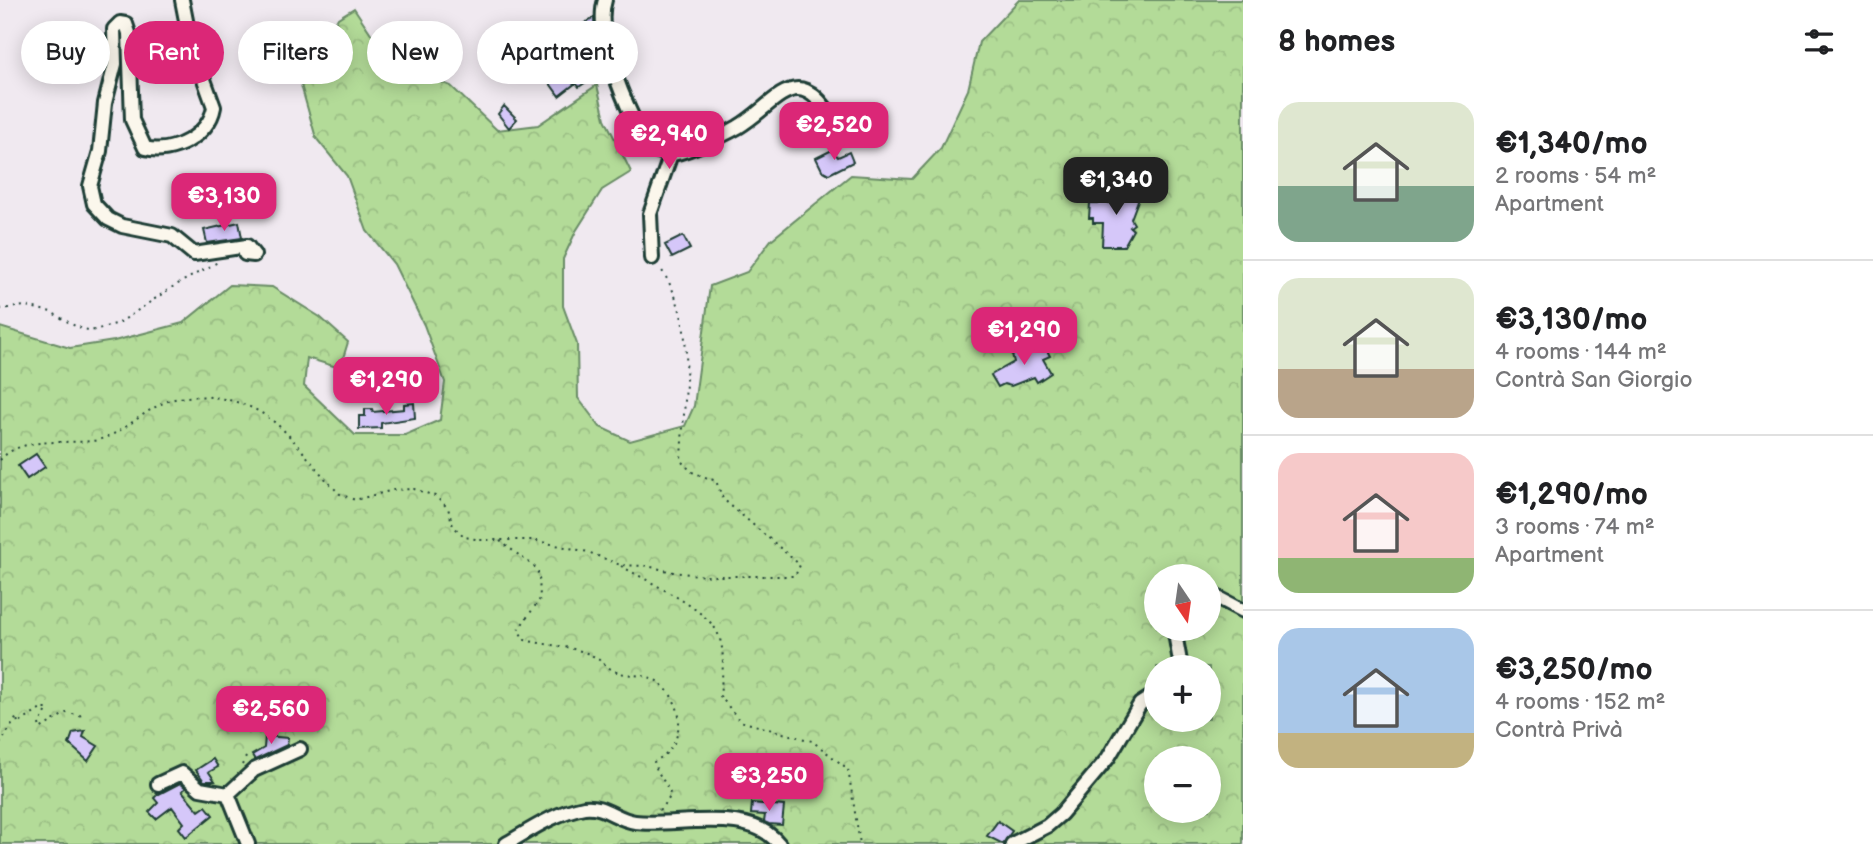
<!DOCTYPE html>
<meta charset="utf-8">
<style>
:root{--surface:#fff;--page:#f6f6f6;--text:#202124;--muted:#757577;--line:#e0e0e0;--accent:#db2777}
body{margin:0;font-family:"Balsamiq Sans",sans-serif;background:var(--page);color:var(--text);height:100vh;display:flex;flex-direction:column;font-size:26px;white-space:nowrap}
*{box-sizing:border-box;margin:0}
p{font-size:23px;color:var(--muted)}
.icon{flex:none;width:38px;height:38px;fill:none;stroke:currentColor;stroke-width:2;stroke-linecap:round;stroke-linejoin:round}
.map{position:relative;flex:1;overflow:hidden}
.details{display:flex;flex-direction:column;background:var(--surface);width:630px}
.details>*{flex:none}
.hud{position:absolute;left:21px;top:21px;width:665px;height:63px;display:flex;gap:14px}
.needle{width:46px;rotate:167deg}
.tools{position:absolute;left:1144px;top:564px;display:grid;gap:14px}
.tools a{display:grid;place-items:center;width:77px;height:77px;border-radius:50%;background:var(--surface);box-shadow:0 4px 18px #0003;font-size:35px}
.price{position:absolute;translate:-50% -60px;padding:0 16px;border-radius:14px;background:var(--accent);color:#fff;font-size:23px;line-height:46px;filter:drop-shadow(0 2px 4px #0008)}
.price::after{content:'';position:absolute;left:50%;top:42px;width:21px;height:16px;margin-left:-10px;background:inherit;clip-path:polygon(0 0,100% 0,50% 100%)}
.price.selected{background:#222;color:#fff}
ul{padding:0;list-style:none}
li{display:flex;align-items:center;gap:21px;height:175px;padding:0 35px}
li+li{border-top:2px solid var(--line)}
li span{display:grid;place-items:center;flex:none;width:196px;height:140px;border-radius:21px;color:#555}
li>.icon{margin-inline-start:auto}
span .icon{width:84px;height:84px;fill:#fffc;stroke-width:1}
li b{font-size:30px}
h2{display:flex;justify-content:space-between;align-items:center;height:84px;padding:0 35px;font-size:30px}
.pill{padding:0 24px;border-radius:32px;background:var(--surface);box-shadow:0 4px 18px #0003;font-size:24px;line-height:63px}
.pill.selected{background:var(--accent);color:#fff}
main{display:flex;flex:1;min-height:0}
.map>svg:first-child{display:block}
</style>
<main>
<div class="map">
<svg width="1243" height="844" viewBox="0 0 1243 844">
<defs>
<pattern id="forest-crowns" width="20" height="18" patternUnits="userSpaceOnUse" patternTransform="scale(1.75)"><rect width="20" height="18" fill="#b3db98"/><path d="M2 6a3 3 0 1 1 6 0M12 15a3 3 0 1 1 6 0" fill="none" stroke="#9abd84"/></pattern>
</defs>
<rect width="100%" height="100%" fill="#f0e9f0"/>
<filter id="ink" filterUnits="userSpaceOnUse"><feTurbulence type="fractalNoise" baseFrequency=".0143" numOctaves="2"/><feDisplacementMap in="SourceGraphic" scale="14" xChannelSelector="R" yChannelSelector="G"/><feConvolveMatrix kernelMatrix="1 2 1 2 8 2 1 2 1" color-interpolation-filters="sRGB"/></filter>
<g filter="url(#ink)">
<path fill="url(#forest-crowns)" stroke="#698c66" stroke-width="2" fill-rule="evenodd" d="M1019 0H1243V844H0V327L70 348 114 341 183 323 230 285 272 287 320 317 348 342 340 368 307 358 304 386 355 435H405L440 420 445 382 424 325 394 264 367 231 347 176 316 138 301 85 338 18 354 8 376 41 402 67 451 86 497 130 538 125 597 85 605 119 631 172 602 190 576 231 563 259V306L577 344 578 398 600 427 630 441 685 426 694 406 710 286 747 272 771 240 851 175 912 179 941 148 968 90 979 42ZM1157 576H1209V628H1157ZM1157 667H1209V719H1157ZM1157 758H1209V810H1157Z"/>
<path fill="#d5c7f9" stroke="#1f3d34" stroke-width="2" d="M594 17 595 35 593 37 603 66 589 74 592 78 579 87 576 83 559 96 549 82 583 57 568 34Z
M504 106 517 119 509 128 498 114Z
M832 150 838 157 849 152 853 162 829 174 822 170 816 158Z
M1124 186 1133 188 1140 195 1131 219 1134 224 1130 227 1133 230 1124 246H1102L1103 223H1093V218H1089L1090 203H1109L1119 196Z
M239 222 242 238 207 243 204 230Z
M683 236 690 249 672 258 665 245Z
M1025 343 1030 351 1045 347 1050 356 1043 359 1051 373 1037 382 1034 377 1011 386 1004 384 998 387 991 375 1014 362 1011 350Z
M414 403 415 418 381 423V428L359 429V416H365V409H372L373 412 404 409V404Z
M36 454 45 467 27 479 18 466Z
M85 731 83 737 98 746 88 761 69 744 73 733Z
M265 736 288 738 287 745 255 760 252 755 264 748Z
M213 759 218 767 209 772 215 781H204L196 770Z
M180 783 186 788 182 791 199 811 206 806 213 815 186 837 179 828 184 823 172 807 156 819 149 812 158 803 154 798 157 795Z
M752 803 784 806 782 825 769 824 764 822 765 815 751 814Z
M998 821 1012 831 1003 844 987 836Z"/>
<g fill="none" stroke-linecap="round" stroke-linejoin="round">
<defs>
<path id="street" d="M182 0 190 41 214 107C209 136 172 155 145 148L132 120 129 33 126 24 120 23 114 29 115 64 105 103 100 151 90 186 94 204 108 219 122 226 172 236 194 254 247 246 254 255 245 254
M605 0C593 37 630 114 647 147 654 149 666 155 673 154 691 150 722 136 738 127 778 103 797 57 835 123L850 126
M652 258 650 214 671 154
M1209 593 1243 611
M1174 628 1181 667
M158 784 182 773 200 789 228 794
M228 794 254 770 300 749
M228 794 248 844
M506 844C530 830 557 812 584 807 603 804 617 820 635 822 677 827 750 806 779 844
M1012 844 1047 826 1061 814 1108 758 1140 704 1157 693"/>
</defs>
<use href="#street" stroke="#1f3d34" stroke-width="18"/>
<path stroke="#1f3d34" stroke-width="2" stroke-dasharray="2 5" stroke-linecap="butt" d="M0 309 26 306 51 312 75 326 91 331 119 323 174 286 218 262
M0 460C21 436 63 444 92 441 121 437 141 411 168 401 197 391 241 398 266 416 296 436 314 470 340 494L355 500 393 490 414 489 435 496 448 508 453 526 465 537 480 540H533L588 552 620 565 647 566 673 572 706 576H795L800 565 723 499 716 481 692 472 681 461C683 397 700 324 660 268
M500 541 536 568 539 575 540 599 518 630 525 640C548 646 571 645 593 656 600 659 604 666 611 669 622 676 635 674 648 677 665 681 681 706 679 723 677 743 671 752 654 762 658 776 667 783 671 796L659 810
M621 566C644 579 704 608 716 630 727 649 722 676 720 696L740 721 812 741 848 769 860 844
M0 744 17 717 18 724 41 709H48L39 724 40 729 66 713 85 716
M242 765 246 757"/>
<use href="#street" stroke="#fbf7ec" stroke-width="12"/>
</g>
</g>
</svg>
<div class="tools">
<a><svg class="needle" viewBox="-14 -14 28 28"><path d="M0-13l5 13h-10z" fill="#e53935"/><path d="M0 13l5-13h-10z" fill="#757577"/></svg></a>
<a>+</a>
<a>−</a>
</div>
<b class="price" style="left:834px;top:162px">€2,520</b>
<b class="price" style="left:669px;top:171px">€2,940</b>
<b class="price selected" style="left:1116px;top:217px">€1,340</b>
<b class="price" style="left:224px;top:233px">€3,130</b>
<b class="price" style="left:1024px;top:367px">€1,290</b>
<b class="price" style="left:386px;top:417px">€1,290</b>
<b class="price" style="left:271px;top:746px">€2,560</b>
<b class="price" style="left:769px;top:813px">€3,250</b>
<div class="hud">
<a class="pill">Buy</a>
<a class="pill selected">Rent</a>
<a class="pill">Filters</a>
<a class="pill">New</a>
<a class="pill">Apartment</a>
</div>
</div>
<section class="details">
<h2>8 homes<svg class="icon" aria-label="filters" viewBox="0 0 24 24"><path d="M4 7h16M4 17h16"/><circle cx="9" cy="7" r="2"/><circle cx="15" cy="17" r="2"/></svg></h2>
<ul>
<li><span style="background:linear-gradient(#dfe7d0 60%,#7fa58c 0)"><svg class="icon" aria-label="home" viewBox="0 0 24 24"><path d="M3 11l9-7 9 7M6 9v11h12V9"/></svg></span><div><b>€1,340/mo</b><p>2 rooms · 54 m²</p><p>Apartment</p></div></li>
<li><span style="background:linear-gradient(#dfe7d0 65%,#b9a48a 0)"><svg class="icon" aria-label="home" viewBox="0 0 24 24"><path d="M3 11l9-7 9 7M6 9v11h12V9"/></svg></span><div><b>€3,130/mo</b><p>4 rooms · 144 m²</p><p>Contrà San Giorgio</p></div></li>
<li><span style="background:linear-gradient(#f6c9c9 75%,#8fb573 0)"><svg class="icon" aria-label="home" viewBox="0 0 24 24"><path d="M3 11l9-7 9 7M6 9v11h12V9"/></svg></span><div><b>€1,290/mo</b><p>3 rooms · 74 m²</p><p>Apartment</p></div></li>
<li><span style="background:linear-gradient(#a9c7e8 75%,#c2b280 0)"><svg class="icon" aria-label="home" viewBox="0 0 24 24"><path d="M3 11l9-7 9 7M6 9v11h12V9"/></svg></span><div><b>€3,250/mo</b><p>4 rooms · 152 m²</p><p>Contrà Privà</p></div></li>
</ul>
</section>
</main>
